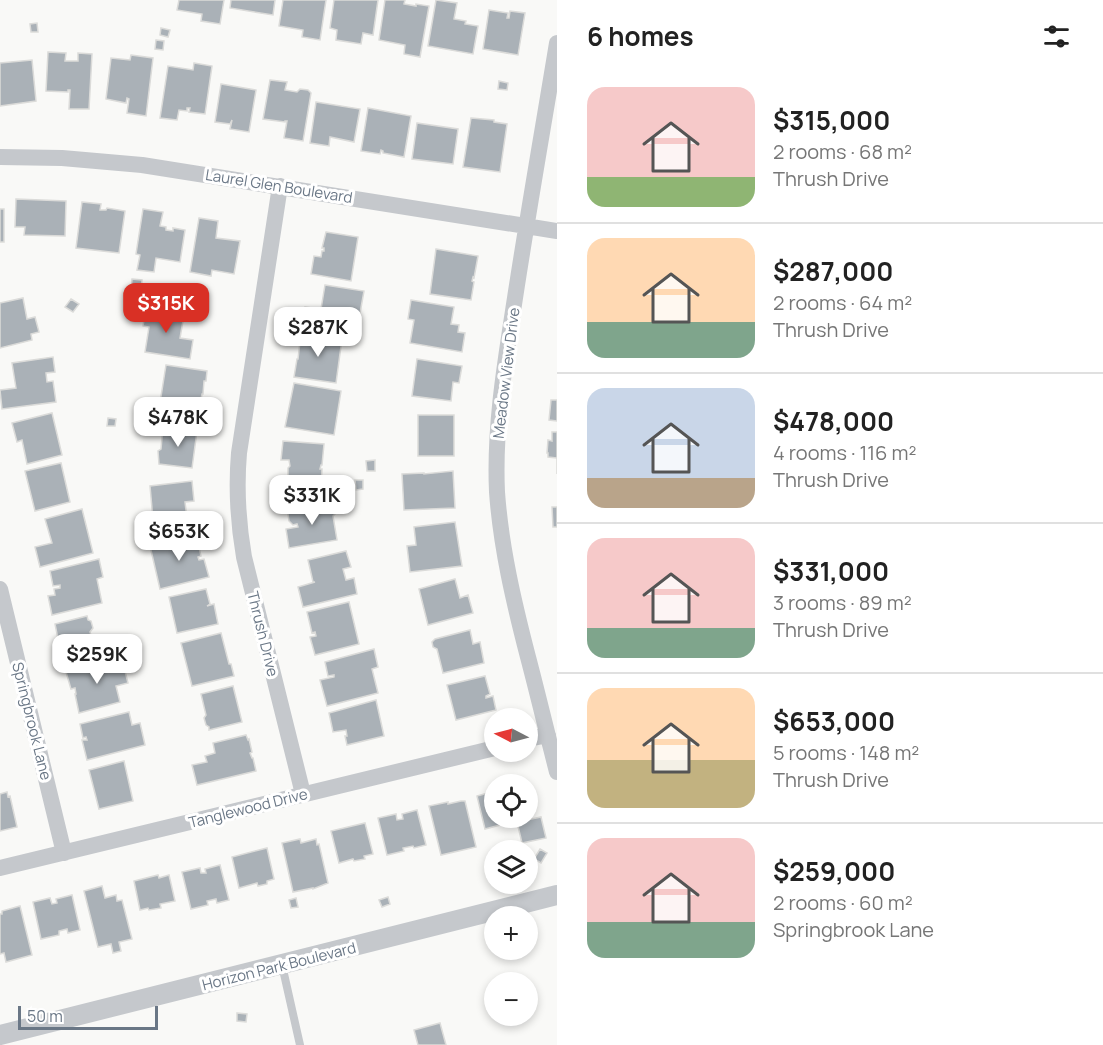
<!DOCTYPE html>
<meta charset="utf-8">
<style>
:root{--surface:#fff;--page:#f2f2f2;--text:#222;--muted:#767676;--line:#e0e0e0;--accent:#d93025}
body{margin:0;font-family:Manrope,sans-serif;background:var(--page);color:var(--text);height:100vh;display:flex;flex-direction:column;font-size:22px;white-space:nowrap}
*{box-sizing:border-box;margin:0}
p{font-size:20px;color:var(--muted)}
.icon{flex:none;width:33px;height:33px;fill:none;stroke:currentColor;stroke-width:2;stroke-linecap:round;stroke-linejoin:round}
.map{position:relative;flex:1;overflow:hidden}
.details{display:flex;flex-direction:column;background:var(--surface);width:546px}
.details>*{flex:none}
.needle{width:39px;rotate:276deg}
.controls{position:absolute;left:484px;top:708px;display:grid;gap:12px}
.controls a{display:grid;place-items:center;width:54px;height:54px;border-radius:50%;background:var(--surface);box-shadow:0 3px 9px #0003;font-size:30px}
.scale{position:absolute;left:18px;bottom:15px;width:140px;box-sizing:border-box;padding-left:6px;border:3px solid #6a7786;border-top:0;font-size:16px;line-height:21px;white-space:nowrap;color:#6a7786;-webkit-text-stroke:4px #fff;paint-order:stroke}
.price{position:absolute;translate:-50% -51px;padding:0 14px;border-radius:12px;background:#fff;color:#222;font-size:20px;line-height:39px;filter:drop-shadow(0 2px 3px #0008)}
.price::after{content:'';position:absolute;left:50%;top:36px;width:18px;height:14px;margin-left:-9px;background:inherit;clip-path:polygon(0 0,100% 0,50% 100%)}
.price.active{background:var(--accent);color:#fff}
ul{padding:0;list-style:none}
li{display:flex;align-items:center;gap:18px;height:150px;padding:0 30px}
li+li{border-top:2px solid var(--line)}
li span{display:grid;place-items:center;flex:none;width:168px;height:120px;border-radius:18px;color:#555}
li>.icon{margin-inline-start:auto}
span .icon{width:72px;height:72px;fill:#fffc;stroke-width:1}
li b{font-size:26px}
h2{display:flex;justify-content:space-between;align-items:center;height:72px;padding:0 30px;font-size:26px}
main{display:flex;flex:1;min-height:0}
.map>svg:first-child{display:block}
</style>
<main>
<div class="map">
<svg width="557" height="1045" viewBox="0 0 557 1045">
<rect width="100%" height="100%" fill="#f9f9f7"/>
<path fill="#aab1b7" stroke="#dbdbd9" stroke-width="1.5" d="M179 0H224L220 24 201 21 202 14 177 10Z
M231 0H275L273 15 230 8Z
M283 0H326L320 40 302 37 303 30 279 26Z
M334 0H378L373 35 363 33 361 44 336 40 337 30 330 28Z
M385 0H405L404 4 416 6V4L429 6 420 57 404 54 405 45 379 40Z
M436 0 457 3 454 19 466 21 465 24 478 26 473 54 428 46Z
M489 10 508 13 507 18H509L510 11 525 13 518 55 483 49Z
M37 23 38 32H31L30 24Z
M161 28 170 30 168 37 160 35Z
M156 40 164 41 163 50 155 49Z
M48 52 66 53 65 61H78V53L92 54 89 109H69L70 90H68V92L46 91Z
M131 55 153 58 146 116 127 113 129 99 127 98 126 103 106 99 111 58 130 60Z
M32 60 36 101 0 106V63Z
M194 63 212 66 205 114 189 112 190 108H187V111L179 110 177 120 160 118 168 66 193 70Z
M270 80 287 82 285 90 297 92 300 89 308 90 311 93 303 141 284 138 287 121H285V122L263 119Z
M499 81 508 83 507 90 498 89Z
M221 84 256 90 249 132 230 129 232 120 230 124 215 122Z
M316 102 360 109 354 142 330 137 329 146 310 143Z
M368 108 411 116 404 157 383 153V151L381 150 380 154 361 151Z
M471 118 494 120V122L507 124 500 172 463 167Z
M417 123 458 129 453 164 412 159Z
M16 199 66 201 65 236 24 235 25 227H15Z
M82 202 101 204 100 210H106L107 208 125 211 119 253 76 248Z
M0 209H4V242H0Z
M143 209 163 212 160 226 166 227V230L173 231V228L185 230 180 262 156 258 154 272 137 270 140 255 136 254Z
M199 218 218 221 216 238 240 241 234 274 212 270 211 276 190 272Z
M326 232 358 237 351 281 311 274 314 256 321 257 322 251H324V248H322Z
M436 249 478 256 474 278 473 277 472 281 474 282 471 300 430 294Z
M132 279 142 280 141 292 131 291Z
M325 285 364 291 356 336 302 327 305 307 321 309Z
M23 298 27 319 35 317 39 332 31 334 32 340 0 348V303Z
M71 299 79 304 73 312 65 307Z
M411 300 454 307 451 324 459 325 458 332 465 333 462 352 410 343 414 320 408 319Z
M133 302 142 304 141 310 132 309Z
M146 308 184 315 180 338 193 340 190 359 145 352 149 327 143 326Z
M301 333 342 339 336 383 294 377 297 359H298Z
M53 357 55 372 46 373 47 382 53 381 56 402 2 409 0 390 16 388 12 363Z
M417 359 462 366 459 383 453 382 451 401 412 396Z
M166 365 207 371 206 381H204L203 394H202L201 399H204L201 416 159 409Z
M294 383 341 391 334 435 285 427Z
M551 400H557V421L549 420Z
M52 413 62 455 27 464 22 440 17 442 12 423Z
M418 415H454V456H418Z
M108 418 116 419 115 426H107Z
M163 427 197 431 192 468 159 464 158 451 161 449Z
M552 432H557V474V458L548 457V453H547L548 440 552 441Z
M283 441 324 444 322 465H321L320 469H322L321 488 288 485V468L290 466 289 460H281Z
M375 460V471H367L366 461Z
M61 463 70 502 35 511 25 471Z
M453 471 455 508 404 510 402 474 424 473V474Z
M355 480H363V489L356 490Z
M192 481 194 501 185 502 188 527 154 531 150 486Z
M331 505 335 507 336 513 333 516 337 540 289 548 286 529 298 527 297 524 293 525 289 521 288 514 291 511Z
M552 507H557V527H553Z
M82 509 93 553 40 567 35 547 52 543 45 519Z
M455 522 462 566 410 572 407 546 416 545 414 527Z
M196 534 201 556 198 557 199 560 204 559 209 577 160 589 150 546Z
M346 551 351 567 343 569 346 580 354 578 357 594 303 607 298 587 315 582H313L308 560Z
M99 559 103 577 97 579 102 603 52 615 48 596 55 595 54 589 60 588V585L53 586 50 571Z
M455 579 460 598 468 595 473 613 428 625 419 589Z
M206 589 210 604 207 606 214 604 218 624 177 633 169 597Z
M349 602 359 644 315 655 310 637 316 636 315 632 312 633 307 612Z
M87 616 88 620 91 621 93 628 90 632 96 652 64 660 57 640H61L60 638 58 639 55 624Z
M470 630 473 644 480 642 484 663 443 673 437 649 433 647 432 642 435 639Z
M221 633 229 664H231L234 676 192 686 181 643Z
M374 649 378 667 372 669 378 693 327 706 320 680 334 677V675L328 676 325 662Z
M111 661 112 666 123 663 128 683 116 686 120 702 79 713 75 694H76L75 688 71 689 66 672Z
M485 676 490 694 486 696V698L493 696 496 710 456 720 447 685Z
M233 686 242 722 209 730V727L206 725 204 718 206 715 201 694Z
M376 700 384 736 347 745 345 736H347L346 730 333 732 329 713Z
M129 712 132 725 140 723 145 745 87 760 82 740H87L86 737 83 738 80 724Z
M246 735 248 740 249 739 252 752 250 753 252 758H253L256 771 197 785 192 765 207 762 205 756 215 753 213 743Z
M124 761 133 801 99 809 89 770Z
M495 791V818H519V820L485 829 477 796Z
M7 792 8 797 10 796 17 827 0 831V794Z
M461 801H465L476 847 441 855 429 806 448 802V804Z
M417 810 426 845 414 848 413 846 403 848 404 851 387 855 378 818 396 814 397 820 403 819 402 814Z
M541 817 546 838 522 843 517 822Z
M365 823 373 854 364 856 365 859 354 861 353 859 339 863 331 831Z
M300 839 301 843 316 839 317 845 319 844 328 883 313 889V888L293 892 282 843Z
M267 848 274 879 267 881V884L258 886 257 883 239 888 232 857Z
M540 849 547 853 541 863 534 859Z
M220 865 229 900 217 903 216 899 207 901 208 905 191 909 182 872 200 868 201 873H206L205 869Z
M158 875 159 878 169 875 175 901 160 904 161 908 149 910 148 908 140 910 134 881Z
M102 886 105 898 116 895 117 901 122 900 132 939 119 942 121 951 113 953 111 944 98 947 84 891Z
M72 895 80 930 68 933 67 929 59 931V935L41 939 33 902 50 898 52 904 57 903 56 899Z
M388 897 390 904 382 907 379 900Z
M296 898 298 907 291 908 289 900Z
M20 906 32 955 6 962 4 953 0 954V914H2V911Z
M237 1013 247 1014 246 1022 237 1021Z
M440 1023 446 1045H418L414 1030Z"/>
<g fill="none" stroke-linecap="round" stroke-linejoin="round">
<path stroke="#c5c8cc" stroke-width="8" d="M282 965 300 1045"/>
<path stroke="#c5c8cc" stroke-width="16" d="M557 43C543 128 528 213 515 298 505 363 494 427 497 492 501 548 514 603 528 657 538 695 547 733 557 772
M0 157 62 158 142 165 557 231
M280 186 239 453C236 488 238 522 244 557L303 794
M0 589 64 853
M528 739 548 735
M0 868 495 748"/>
<path stroke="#c5c8cc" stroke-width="20" d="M0 1035 557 895"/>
</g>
<g text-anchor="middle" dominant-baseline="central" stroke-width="6" stroke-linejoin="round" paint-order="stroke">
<g font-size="15" fill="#6a7786" stroke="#fff">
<text transform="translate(279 186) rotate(9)">Laurel Glen Boulevard</text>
<text transform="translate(506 373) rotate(-83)">Meadow View Drive</text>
<text transform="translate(263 634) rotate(76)">Thrush Drive</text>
<text transform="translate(32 721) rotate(76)">Springbrook Lane</text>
<text transform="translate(248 808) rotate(-14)">Tanglewood Drive</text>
<text transform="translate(279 966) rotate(-14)">Horizon Park Boulevard</text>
</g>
</g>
</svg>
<div class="controls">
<a><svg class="needle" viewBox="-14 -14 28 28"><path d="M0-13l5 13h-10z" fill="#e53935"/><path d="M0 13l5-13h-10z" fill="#767676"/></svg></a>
<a><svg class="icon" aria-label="locate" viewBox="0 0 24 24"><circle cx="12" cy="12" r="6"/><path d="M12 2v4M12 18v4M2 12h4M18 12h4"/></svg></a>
<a><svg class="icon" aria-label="layers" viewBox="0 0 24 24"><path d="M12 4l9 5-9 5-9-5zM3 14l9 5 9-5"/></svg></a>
<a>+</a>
<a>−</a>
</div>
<div class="scale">50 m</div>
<b class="price active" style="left:166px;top:334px">$315K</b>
<b class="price" style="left:318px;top:358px">$287K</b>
<b class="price" style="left:178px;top:448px">$478K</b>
<b class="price" style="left:312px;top:526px">$331K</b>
<b class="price" style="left:179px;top:562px">$653K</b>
<b class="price" style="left:97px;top:685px">$259K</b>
</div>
<section class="details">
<h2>6 homes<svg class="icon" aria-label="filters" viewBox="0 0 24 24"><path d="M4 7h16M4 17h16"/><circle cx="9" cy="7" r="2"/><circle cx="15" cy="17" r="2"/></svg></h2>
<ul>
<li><span style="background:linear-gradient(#f6c9c9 75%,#8fb573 0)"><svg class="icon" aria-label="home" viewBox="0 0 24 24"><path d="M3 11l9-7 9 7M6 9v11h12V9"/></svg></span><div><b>$315,000</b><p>2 rooms · 68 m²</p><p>Thrush Drive</p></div></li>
<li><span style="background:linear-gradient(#ffd9b3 70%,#7fa58c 0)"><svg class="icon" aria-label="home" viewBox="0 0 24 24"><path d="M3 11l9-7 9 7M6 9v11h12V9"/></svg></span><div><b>$287,000</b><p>2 rooms · 64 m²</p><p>Thrush Drive</p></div></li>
<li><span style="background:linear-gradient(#c9d6e8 75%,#b9a48a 0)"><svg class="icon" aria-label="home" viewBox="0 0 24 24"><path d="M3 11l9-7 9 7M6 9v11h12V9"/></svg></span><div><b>$478,000</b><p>4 rooms · 116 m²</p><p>Thrush Drive</p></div></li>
<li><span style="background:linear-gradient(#f6c9c9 75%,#7fa58c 0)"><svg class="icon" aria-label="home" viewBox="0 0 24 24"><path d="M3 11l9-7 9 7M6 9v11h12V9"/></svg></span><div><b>$331,000</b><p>3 rooms · 89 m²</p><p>Thrush Drive</p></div></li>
<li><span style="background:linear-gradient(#ffd9b3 60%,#c2b280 0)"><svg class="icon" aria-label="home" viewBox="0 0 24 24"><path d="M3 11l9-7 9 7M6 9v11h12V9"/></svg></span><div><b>$653,000</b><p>5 rooms · 148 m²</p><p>Thrush Drive</p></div></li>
<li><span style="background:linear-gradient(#f6c9c9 70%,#7fa58c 0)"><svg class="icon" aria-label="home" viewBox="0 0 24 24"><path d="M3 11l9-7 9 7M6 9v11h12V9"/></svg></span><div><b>$259,000</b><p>2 rooms · 60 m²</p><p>Springbrook Lane</p></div></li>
</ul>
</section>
</main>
